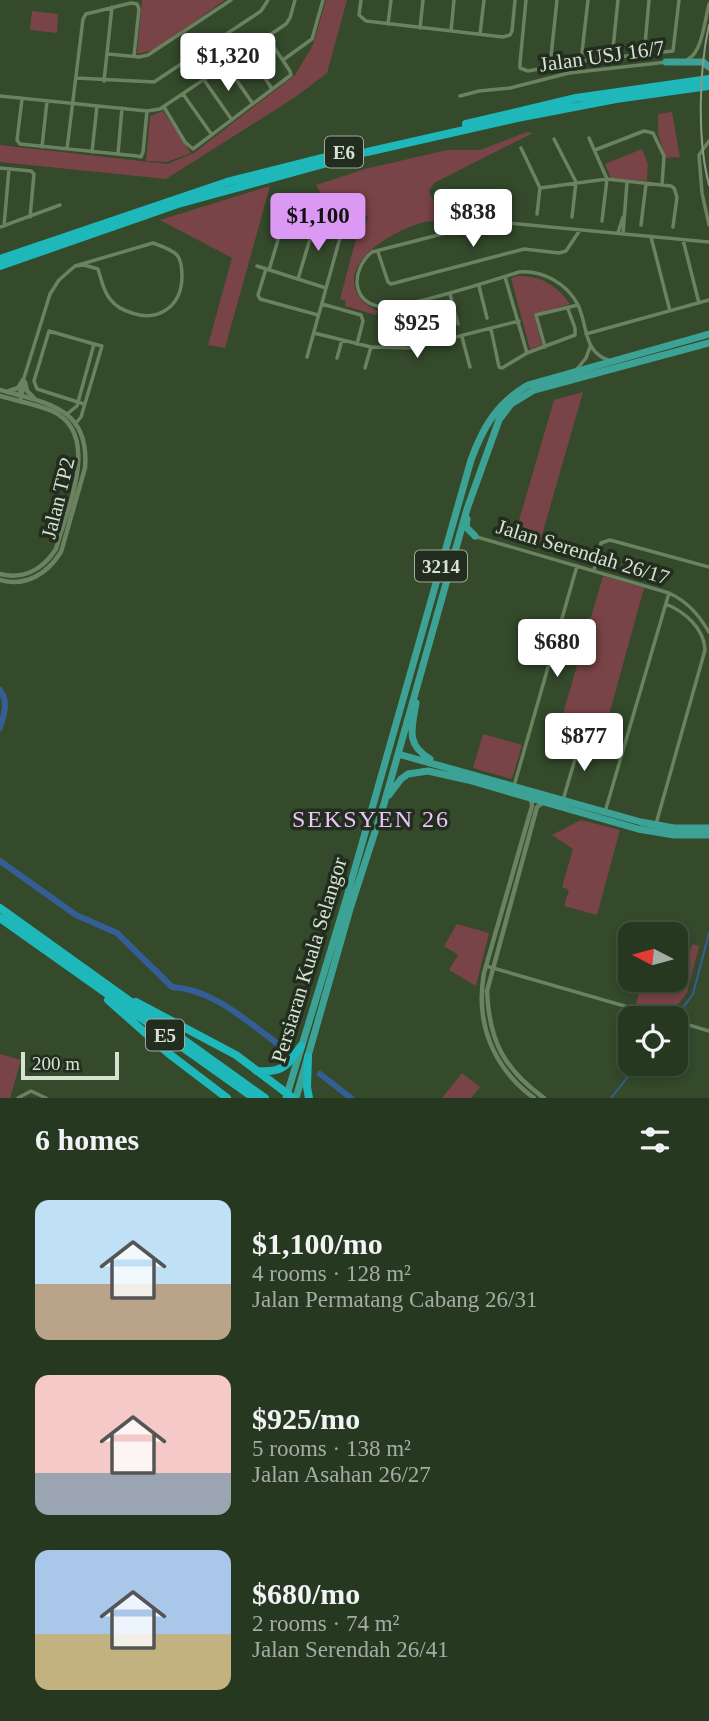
<!DOCTYPE html>
<meta charset="utf-8">
<style>
:root{--surface:#273820;--page:#33432d;--text:#f1f3f6;--muted:#a4aca5;--line:#43523e;--accent:#dc99f4}
body{margin:0;font-family:"Times New Roman",serif;background:var(--page);color:var(--text);height:100vh;display:flex;flex-direction:column;font-size:26px;white-space:nowrap}
*{box-sizing:border-box;margin:0}
p{font-size:23px;color:var(--muted)}
.icon{flex:none;width:38px;height:38px;fill:none;stroke:currentColor;stroke-width:2;stroke-linecap:round;stroke-linejoin:round}
.map{position:relative;height:1098px;overflow:hidden}
.side{display:flex;flex-direction:column;background:var(--surface);flex:1}
.side>*{flex:none}
.needle{width:46px;rotate:276deg}
.buttons{position:absolute;left:618px;top:922px;display:grid;gap:14px}
.buttons a{display:grid;place-items:center;width:70px;height:70px;border-radius:14px;background:var(--surface);box-shadow:0 4px 10px #0003,0 0 0 2px var(--line);font-size:35px}
.scale{position:absolute;left:21px;bottom:18px;width:98px;box-sizing:border-box;padding-left:7px;border:4px solid #d6e3d0;border-top:0;font-size:19px;line-height:24px;white-space:nowrap;color:#d6e3d0;-webkit-text-stroke:5px #222d1f;paint-order:stroke}
.price{position:absolute;translate:-50% -60px;padding:0 16px;border-radius:7px;background:#fff;color:#222;font-size:23px;line-height:46px;filter:drop-shadow(0 2px 4px #0008)}
.price::after{content:'';position:absolute;left:50%;top:42px;width:21px;height:16px;margin-left:-10px;background:inherit;clip-path:polygon(0 0,100% 0,50% 100%)}
.price.active{background:var(--accent);color:#111}
ul{padding:0;list-style:none}
li{display:flex;align-items:center;gap:21px;height:175px;padding:0 35px}
li span{display:grid;place-items:center;flex:none;width:196px;height:140px;border-radius:14px;color:#555}
li>.icon{margin-inline-start:auto}
span .icon{width:84px;height:84px;fill:#fffc;stroke-width:1}
li b{font-size:30px}
h2{display:flex;justify-content:space-between;align-items:center;height:84px;padding:0 35px;font-size:30px}
.map>svg:first-child{display:block}
</style>
<div class="map">
<svg width="709" height="1098" viewBox="0 0 709 1098">
<rect width="100%" height="100%" fill="#344a2b"/>
<path fill="#794447" d="M142 0H225L154 50 137 54Z
M326 0H347L327 73 297 96 166 179 0 162V145L167 164 194 153 295 75 313 45Z
M32 11 58 14 57 33 30 30Z
M163 111 191 153 167 162 146 161 150 116Z
M672 112 680 157 666 158 658 134V114Z
M527 132 533 133 434 183 429 191 442 221C435 221 427 221 421 223 397 230 355 253 354 279 354 296 363 304 378 311L376 315 345 306 346 301 340 299 357 235 363 236 368 216 328 205 316 185 365 169 447 150H480Z
M642 149 648 164 647 181 611 178 605 164Z
M270 186 225 348 208 345 232 258 160 220Z
M518 276C542 276 556 285 570 304L534 315 542 345 530 349 511 278Z
M583 392 538 549 513 541 554 400Z
M603 576 644 588 601 744 558 731Z
M483 734 522 745 512 779 473 768Z
M581 820 620 830 597 915 564 906 569 890 562 887 573 849 552 835Z
M457 924 489 933 476 986 449 970 458 955 444 946Z
M692 944 699 946 687 993 671 1013 636 1003 642 984 633 980H676V955L688 959Z
M0 1054 21 1060 10 1098H0Z
M462 1073 480 1087 471 1098H442Z"/>
<g fill="none" stroke-linecap="round" stroke-linejoin="round">
<path stroke="#365e96" stroke-width="2" d="M676 1017 693 994 709 933
M611 1098 638 1064"/>
<path stroke="#365e96" stroke-width="6" d="M0 690C9 703 4 713 0 728
M0 861 76 915 117 933 172 987C215 989 252 1026 286 1050
M320 1074 351 1098"/>
<path stroke="#6a8260" stroke-width="3.5" d="M361 0 359 15 366 21 503 37 510 35 512 31 515 0
M526 0 520 63V68L528 71 581 61 673 51 679 0
M388 24 391 0
M420 28 423 0
M451 31 454 0
M480 34 484 0
M247 50 272 89
M108 54 139 57 148 55 231 0
M644 56 649 0
M612 58 618 0
M688 59C702 53 705 19 709 4
M283 60 312 39 323 0
M581 61 588 0
M226 65 253 104
M550 66 557 0
M76 78 154 82 261 11 268 0
M204 80 232 120
M104 81 112 7
M183 94 212 135
M0 96 147 111 160 109 286 24 290 18 295 0
M460 96 479 91 510 88 569 73 667 62
M22 99 17 140 20 144 137 156 141 157 143 152 147 111
M164 107 185 142 193 149 291 75 290 71 267 37
M589 138 607 179 602 221
M554 139 576 182 572 217
M709 141 699 155 702 193 709 225
M42 147 47 101
M521 148 540 188 537 214
M67 149 83 19 86 14 131 3 137 4 139 9 134 56
M595 150 644 131 653 133 664 156 662 185
M92 152 97 106
M118 154 122 108
M0 168 31 171 34 174 30 217
M540 188 607 179 671 186 674 188 677 197 673 227
M287 211 361 232
M641 225 646 184
M4 226 9 169
M0 227 60 205
M618 233 623 217
M623 234 627 182
M651 237 670 311
M683 240 699 303
M378 252 388 282 391 284 524 249 559 253 566 251 580 230
M257 266 326 288
M266 269 258 295 260 299 318 315
M269 270 290 200
M505 277 527 353
M298 279 316 219
M479 286 487 318
M450 294 458 324
M421 302 430 333
M322 304 361 315 363 321 357 344
M395 316 404 348
M491 329 499 367 502 368 527 353 575 335V328L568 309
M314 333 371 347 412 348 519 321
M586 334 709 300
M462 337 470 367
M545 347 536 315 578 305
M307 357 343 227
M337 358 342 340
M608 360C583 351 588 326 578 305 567 283 542 270 519 272 484 283 450 294 415 302 405 304 393 308 383 307 350 304 351 269 372 252L446 233 507 223 709 242
M365 368 371 347
M577 369 586 358 590 347
M19 394 50 294 59 280 75 266 153 243C161 246 171 249 177 255 181 260 182 270 182 276 182 306 159 322 132 313 123 310 116 307 110 299 103 291 101 278 98 269L84 265 75 266
M20 401 25 384
M84 404 37 389 34 381 49 331 94 344
M67 414 77 406 94 344 102 346 81 417 76 423
M477 537 669 593C688 602 698 614 709 632
M594 570 601 543 610 540 709 567
M514 786 577 566
M563 800 581 739
M605 812 669 593
M656 824 705 650C704 628 685 612 666 604
M486 966 666 1018
M676 1021 709 1031
M18 1098 31 1091 46 1098"/>
<path stroke="#6a8260" stroke-width="4.5" d="M25 382 27 391 34 398
M0 390C46 403 90 407 85 468L61 552C47 574 26 587 0 580
M9 391 18 388 23 380
M0 396C17 401 36 404 52 411 103 434 66 511 56 549 43 569 24 580 0 574
M531 798 532 806 484 973C475 1023 493 1068 534 1098
M544 802 537 807 487 991C489 1041 504 1069 544 1098"/>
<path stroke="#3ca296" stroke-width="7" d="M666 62H703L709 67
M467 519 466 527 475 536
M416 703C412 728 405 744 430 759
M398 754 641 822 674 828H709
M389 795 401 779 408 774 428 771 468 780 638 829 674 835H709
M286 1098 346 900 471 460C483 427 497 403 528 385L709 334
M296 1098 350 909 384 804 467 509 499 420 511 404 534 390 709 343"/>
<path stroke="#1eb7ba" stroke-width="8" d="M466 124 576 98 709 79
M0 259 227 182 358 149
M0 266 178 204 367 152 517 118 616 99 709 86
M0 908 265 1098
M0 918 254 1098
M108 1000 168 1053 227 1098
M136 1002 236 1055 293 1098
M308 1057 307 1087 309 1098
M257 1071C283 1073 287 1066 301 1046"/>
<path stroke="#889981" stroke-width="2" d="M709 25C699 70 697 140 709 185"/>
</g>
<g text-anchor="middle" dominant-baseline="central" stroke-width="7" stroke-linejoin="round" paint-order="stroke">
<g fill="#222d1f" stroke="#a0ac9b" stroke-width="2">
<rect x="325" y="136.5" width="38" height="31" rx="5"/>
<rect x="415" y="550.5" width="52" height="31" rx="5"/>
<rect x="146" y="1019.5" width="38" height="31" rx="5"/>
</g>
<g font-size="19" font-weight="bold" fill="#d6e3d0">
<text x="344" y="152">E6</text>
<text x="441" y="566">3214</text>
<text x="165" y="1035">E5</text>
</g>
<g font-size="21" fill="#d6e3d0" stroke="#222d1f">
<text transform="translate(602 56) rotate(-8)">Jalan USJ 16/7</text>
<text transform="translate(58 498) rotate(-76)">Jalan TP2</text>
<text transform="translate(583 552) rotate(17)">Jalan Serendah 26/17</text>
<text transform="translate(309 960) rotate(-73)">Persiaran Kuala Selangor</text>
</g>
<g font-size="24" letter-spacing="2" fill="#ebc5f8" stroke="#222d1f">
<text x="371" y="819">SEKSYEN 26</text>
</g>
</g>
</svg>
<div class="buttons">
<a><svg class="needle" viewBox="-14 -14 28 28"><path d="M0-13l5 13h-10z" fill="#e53935"/><path d="M0 13l5-13h-10z" fill="#a4aca5"/></svg></a>
<a><svg class="icon" aria-label="locate" viewBox="0 0 24 24"><circle cx="12" cy="12" r="6"/><path d="M12 2v4M12 18v4M2 12h4M18 12h4"/></svg></a>
</div>
<div class="scale">200 m</div>
<b class="price" style="left:228px;top:93px">$1,320</b>
<b class="price" style="left:473px;top:249px">$838</b>
<b class="price active" style="left:318px;top:253px">$1,100</b>
<b class="price" style="left:417px;top:360px">$925</b>
<b class="price" style="left:557px;top:679px">$680</b>
<b class="price" style="left:584px;top:773px">$877</b>
</div>
<section class="side">
<h2>6 homes<svg class="icon" aria-label="filters" viewBox="0 0 24 24"><path d="M4 7h16M4 17h16"/><circle cx="9" cy="7" r="2"/><circle cx="15" cy="17" r="2"/></svg></h2>
<ul>
<li><span style="background:linear-gradient(#bfe0f5 60%,#b9a48a 0)"><svg class="icon" aria-label="home" viewBox="0 0 24 24"><path d="M3 11l9-7 9 7M6 9v11h12V9"/></svg></span><div><b>$1,100/mo</b><p>4 rooms · 128 m²</p><p>Jalan Permatang Cabang 26/31</p></div></li>
<li><span style="background:linear-gradient(#f6c9c9 70%,#9aa5b1 0)"><svg class="icon" aria-label="home" viewBox="0 0 24 24"><path d="M3 11l9-7 9 7M6 9v11h12V9"/></svg></span><div><b>$925/mo</b><p>5 rooms · 138 m²</p><p>Jalan Asahan 26/27</p></div></li>
<li><span style="background:linear-gradient(#a9c7e8 60%,#c2b280 0)"><svg class="icon" aria-label="home" viewBox="0 0 24 24"><path d="M3 11l9-7 9 7M6 9v11h12V9"/></svg></span><div><b>$680/mo</b><p>2 rooms · 74 m²</p><p>Jalan Serendah 26/41</p></div></li>
</ul>
</section>
